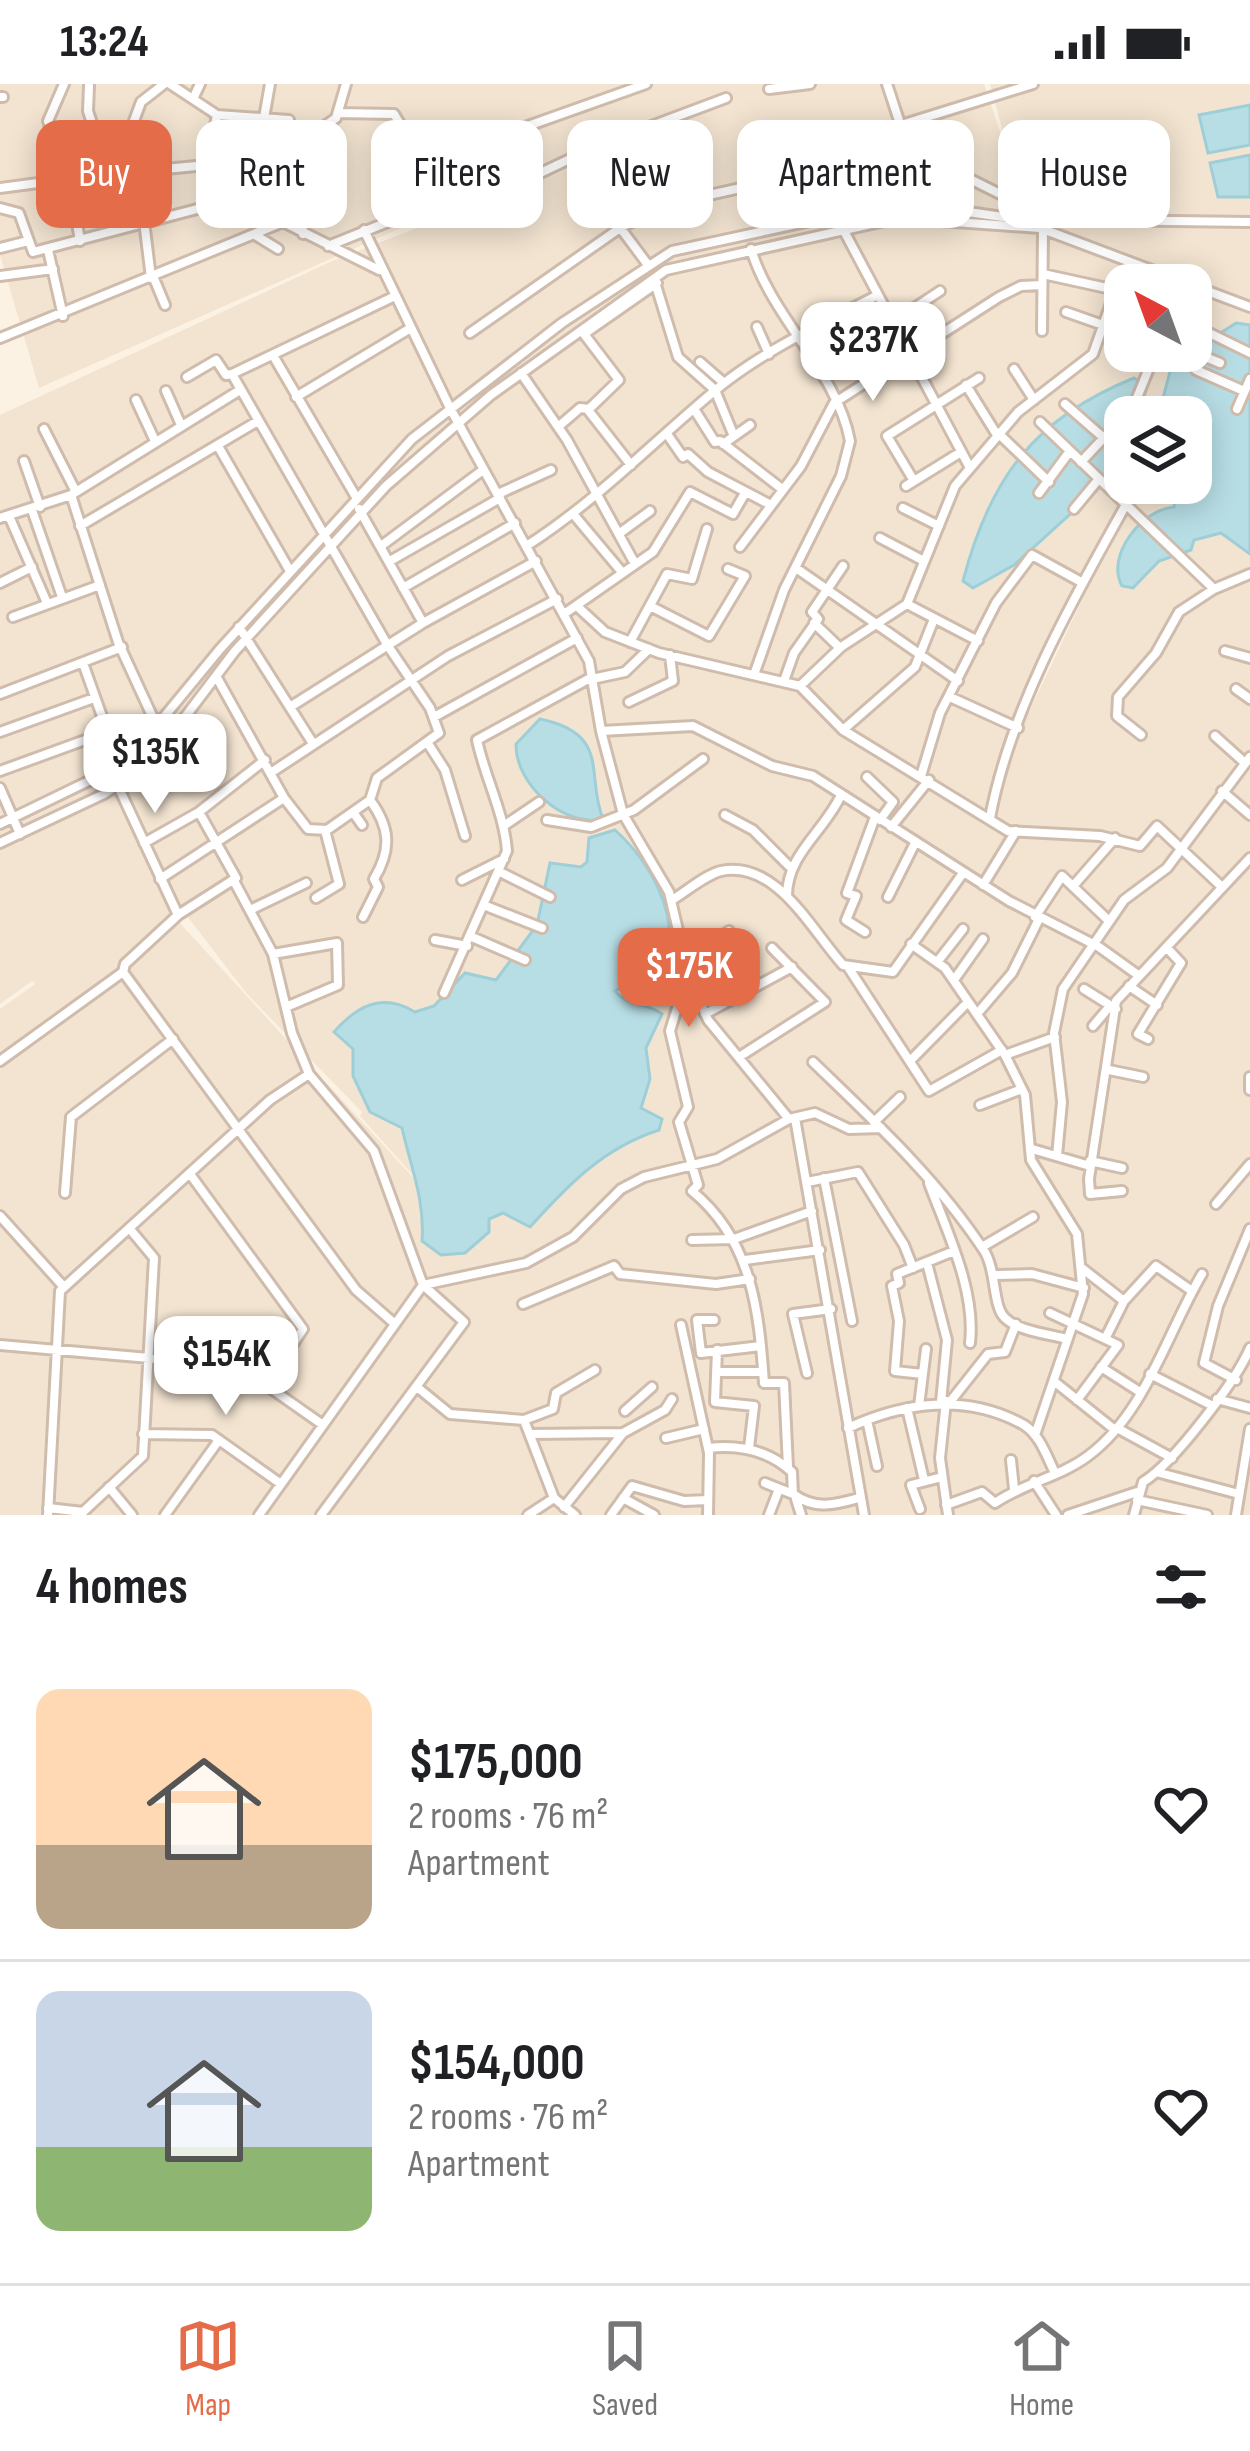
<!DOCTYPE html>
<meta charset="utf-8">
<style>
:root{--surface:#fff;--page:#f2f2f2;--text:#202124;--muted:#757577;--line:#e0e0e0;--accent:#e56c49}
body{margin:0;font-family:"Sofia Sans Condensed",sans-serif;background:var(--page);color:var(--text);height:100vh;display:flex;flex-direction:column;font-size:45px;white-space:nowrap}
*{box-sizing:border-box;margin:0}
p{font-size:39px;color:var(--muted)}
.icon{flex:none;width:66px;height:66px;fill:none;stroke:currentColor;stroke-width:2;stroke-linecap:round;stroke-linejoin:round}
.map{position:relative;height:1431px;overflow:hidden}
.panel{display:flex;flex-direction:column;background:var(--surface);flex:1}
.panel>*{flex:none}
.banner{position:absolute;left:36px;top:36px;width:1179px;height:108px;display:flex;gap:24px}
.needle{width:78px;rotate:319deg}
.fabs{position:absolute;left:1104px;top:180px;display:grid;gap:24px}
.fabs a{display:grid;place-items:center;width:108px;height:108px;border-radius:24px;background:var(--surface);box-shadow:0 6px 30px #0003;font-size:60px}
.price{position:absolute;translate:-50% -102px;padding:0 27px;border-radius:24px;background:#fff;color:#222;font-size:39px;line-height:78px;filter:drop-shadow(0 3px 6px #0008)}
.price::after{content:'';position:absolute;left:50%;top:72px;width:36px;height:27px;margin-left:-18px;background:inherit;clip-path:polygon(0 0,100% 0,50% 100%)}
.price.selected{background:var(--accent);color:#fff}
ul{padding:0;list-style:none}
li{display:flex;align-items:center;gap:36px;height:300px;padding:0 36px}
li+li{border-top:3px solid var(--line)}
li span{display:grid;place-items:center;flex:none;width:336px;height:240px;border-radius:24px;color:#555}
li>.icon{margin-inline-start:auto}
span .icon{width:144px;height:144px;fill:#fffc;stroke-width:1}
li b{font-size:51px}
h2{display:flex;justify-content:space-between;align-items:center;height:144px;padding:0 36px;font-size:51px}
.tag{padding:0 42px;border-radius:24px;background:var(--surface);box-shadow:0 6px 30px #0003;font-size:42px;line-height:108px}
.tag.selected{background:var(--accent);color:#fff}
.status{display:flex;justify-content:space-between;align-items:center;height:84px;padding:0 60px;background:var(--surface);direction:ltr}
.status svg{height:33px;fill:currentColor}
.tab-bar{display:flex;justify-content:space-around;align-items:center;height:168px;border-top:3px solid var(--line);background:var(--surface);font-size:33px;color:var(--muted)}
.tab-bar a{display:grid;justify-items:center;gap:6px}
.tab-bar .selected{color:var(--accent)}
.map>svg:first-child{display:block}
</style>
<div class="status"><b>13:24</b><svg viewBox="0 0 49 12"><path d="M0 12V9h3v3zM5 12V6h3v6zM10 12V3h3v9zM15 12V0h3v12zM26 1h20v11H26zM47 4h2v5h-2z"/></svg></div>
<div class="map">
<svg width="1250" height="1431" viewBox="0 0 1250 1431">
<rect width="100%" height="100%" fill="#fcf2e3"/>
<path fill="#f3e4d1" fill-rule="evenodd" d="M0 0H984L1014 89 990 0H1250V1431H319L368 1361 316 1431H0V925L35 900 32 897 0 920V331L332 177 576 82 412 139 39 304 0 171ZM1116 172 1171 193 1169 201H1191V267H1155L1145 310 1150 267H1125V201H1160L1161 194ZM1125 333H1191V399H1125ZM1112 452 1023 641 1022 642 1031 603ZM157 793 247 910 362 1028 360 1032 496 1184 178 837Z"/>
<path fill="#b8dee5" stroke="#9eced7" stroke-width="3" d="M1250 21V61L1208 69 1199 31Z
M1250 71V113H1218L1210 79Z
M1236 239 1250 241V470L1221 449 1194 456 1191 466 1159 477 1133 504 1122 502C1105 471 1143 425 1174 423L1176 399H1191V333H1158L1172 280Z
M1134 294 1145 301 1144 333H1125L1120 385 1014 481 973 504 963 497C990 393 1035 334 1134 294Z
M540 635C612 650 585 691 603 735 564 744 515 700 516 660Z
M615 746C650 778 680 829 666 879L615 907C629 924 646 918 662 930L646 964 650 995 641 1024 662 1035 659 1046C603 1064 568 1101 530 1143L503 1129 489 1135V1148L465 1169 441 1171 422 1157C425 1116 411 1084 402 1044L370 1028 353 992V965L334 948C357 922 382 908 415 928L434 922 465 889 496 896 537 841 550 779 581 783 587 778 589 754Z"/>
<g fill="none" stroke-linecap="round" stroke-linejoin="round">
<defs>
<path id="minor" d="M64 0 48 37 71 103 80 157
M164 0 141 18 131 45 96 63 91 92 207 81 283 138 379 186
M170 0 217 31 207 81
M887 0 907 61 921 77
M89 2 88 27 99 61
M769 5 810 0
M0 13H3
M193 15 200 0
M338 29 394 30 419 71 429 77 646 0
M217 31 289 36
M264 34 270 0
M901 41 1033 0
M297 65 303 150
M873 72 891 119
M593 81 605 75 614 56 726 14
M138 88 151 194
M0 104 91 92
M236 105 336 34 346 0
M917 120 921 77 944 82 1014 117
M0 124 19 129 33 168 224 118
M835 130 969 382
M364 146 450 324 589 577 601 647 693 642 772 682 813 692 1009 817 1099 863 1138 891
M255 151 278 165
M328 162 465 107 509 104 574 73 593 81 610 130 648 181
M0 164 28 157
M751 165C771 233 837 287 850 357L841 392 784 506 755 588
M48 166 63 232
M1043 190 1125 208
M0 192 53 185
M153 192 165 221
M654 195 678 273 715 306 733 350
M1066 228 1103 241
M1191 240 1250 269
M757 243 769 270
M1042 247 1043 146
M470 249 620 144 668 120 791 93
M0 254 283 138
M1167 267 1197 281
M843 271 940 207
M274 273 356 413
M700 278 724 299
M1220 279 1203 272 1196 286 1244 307
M1014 285 1034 316
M521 289 567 356 634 478
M232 290 393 213
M187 293 216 276 226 291 232 290 388 562 430 624 439 649 377 694 370 716 327 746 308 745 284 714 216 592
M966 301 997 351
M166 307 181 341
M296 313 409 245
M136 316 155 357
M1065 320 1105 355
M694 325 715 358 720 357 782 405
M1237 325 1250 295
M588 326 631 381
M1132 326 1156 267
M1040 338 1214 505 1250 490
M558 343 580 324 589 325 619 296 584 250 657 199
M44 345 76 408
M998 349 1049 398
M667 350 683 373 688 370 708 388 769 420
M723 360 750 341
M218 362 290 487
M24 377 40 423
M1081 378 1115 342
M914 397 887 352 979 294
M906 402 961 368
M1039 409 1070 367
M498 410 551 386
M71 411 118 558 165 660
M903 424 939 442
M359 425 423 539
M1074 425 1098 396
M32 426 62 513
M574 431 621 487
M9 432 47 519
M0 434 71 411 240 306
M80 442 258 337
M620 449 650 427
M880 454 924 477
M528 461C596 417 650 361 712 309 760 268 822 240 878 211
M381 462 483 386
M740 463 801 382 834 319 999 213 1021 202 1042 201
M390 477 500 414
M796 484 958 597
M0 499 32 483
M403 504 515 439
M907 520 978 557
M652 523 709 552 745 492 728 485
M579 524 605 548 659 569 800 602 843 646 1008 747 1100 752 1140 762 1157 742 1222 803
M564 530 653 468 690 408 733 430 745 409
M13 533 100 501
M814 539 840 564
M239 543 312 658
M630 558 667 490 692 495 707 445
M1225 567 1250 574
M83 579 120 683
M592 595 625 588 649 565
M784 597 794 569 818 535 812 528 843 482
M800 602 841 563 907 520 955 402 1018 328 1093 270 1116 205
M1236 605 1250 615
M0 610 122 563
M950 613 1018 644
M629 618 673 597 670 571
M290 623 423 539 536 477
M434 633 577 554
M843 646 915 583 934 535
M601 647 623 730 669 808 689 893 708 936 789 1035
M0 648 94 614
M1141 651 1117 632 1118 613 1156 569 1179 528 1214 505
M1215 652 1245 679
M427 658 445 686 465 752
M0 687 107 648
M111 687 178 831
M272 688 448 572 557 515
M921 692 940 629 996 519 1032 471 1083 499
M867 693 893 718 880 736
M0 704 20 750
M1222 707 1250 731
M199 728 265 676
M353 728 362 741
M725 731 753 746 790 783
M990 734C1010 626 1071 519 1124 424
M547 736 591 743 634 726 703 675
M0 740 126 679 220 565 412 355 562 239 672 167 898 118 1017 135 1250 138
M505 741 539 718
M891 743 929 696
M0 759 104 710 151 678 235 567 386 402 491 311 666 186 898 134 1040 144 1250 223
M502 789 550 813
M160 795 284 714
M233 795 273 870 292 949 309 990 374 1067 423 1201 464 1238 321 1431
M462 796 504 775
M983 801 1016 747
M1074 801 1115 754
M787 812C787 770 824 748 841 711
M888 813 915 759
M316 814 339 800 325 746
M672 816C687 807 705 791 721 787 776 775 812 847 843 881L893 888 963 789
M486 822 542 844
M250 826 306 799
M363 833 378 803 374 795C392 765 390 743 370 716
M1035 833 1062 792 1108 836
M865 848 846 836 856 812 847 809 875 733
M472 853 525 876
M435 856 467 862
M911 860 945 884 1005 971 1025 1011 1031 1076 1077 1150 1083 1210 1035 1351
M273 870 337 859 338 901 286 923
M938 877 963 845
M686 881 729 847
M848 883 929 1007 1002 966
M123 888 356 1206 395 1240
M688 888 670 947 688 1023 679 1038 698 1101 692 1107C752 1156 759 1227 764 1299H784L788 1383
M954 896 983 855
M1129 902 1157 921
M1084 905 1116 925
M444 909 507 767C504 728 485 694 477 656L592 593
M705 930 792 883
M977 930 1012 889 1039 835
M1093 942 1110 922
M1148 955 1138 950 1181 879 1167 864
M1005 971 1055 953
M739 973 825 918 772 864
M0 977 123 888 125 880 178 831 236 794 199 728 144 759
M910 977 968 918
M813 978C874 1037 936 1094 983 1165 997 1185 992 1222 1005 1234 1018 1247 1049 1250 1067 1255
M1109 986 1143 993
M1250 993V1006
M980 1021 1022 1005
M795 1034 864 1431
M874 1038 900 1013
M1032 1065 1090 1082
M1057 1072 1062 1018 1054 949 1063 905 1124 816 1167 784 1250 673
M1090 1077 1122 1084
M824 1094 852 1237
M807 1098 858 1088 904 1161 913 1184
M929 1099C947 1148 976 1206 970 1259
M1122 1107 1090 1110 1089 1095 1116 917 1250 774
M65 1109 71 1033 173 955
M1216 1120 1250 1080
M0 1132 63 1202
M692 1156 734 1155 812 1127
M982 1163 1033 1133
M745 1176 820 1166
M927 1179 947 1256 941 1318
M1083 1185 1124 1217
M996 1191 1032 1190 1084 1204
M523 1220 614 1182 620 1190 716 1200 750 1195
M1050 1229 1118 1261 1077 1316
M714 1236H697L701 1269 761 1262
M681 1241 709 1369 708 1431
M1106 1253 1124 1217 1156 1182 1192 1207
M0 1261 241 1282 266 1301 303 1245 190 1090
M717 1266 715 1318 754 1322 749 1364
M1101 1283 1140 1308
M716 1288H763
M807 1289 793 1230 831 1225
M923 1290 895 1287 899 1237 892 1202 899 1199 897 1190 954 1167
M1150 1290 1211 1321
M1236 1296 1204 1279 1218 1222 1250 1145
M1055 1298 1115 1346
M266 1301 323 1341
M417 1303 450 1330 524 1336 554 1414 575 1431
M1217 1315 1250 1324
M946 1317 940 1374 948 1431
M950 1318 988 1270 1005 1268 1016 1240
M919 1322 926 1265
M907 1324 924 1396
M625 1327 652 1303
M524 1336 553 1325 556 1309 595 1286
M867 1336 877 1382
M848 1344C904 1318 967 1309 1024 1341 1040 1351 1047 1373 1055 1389
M1117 1344 1172 1374
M143 1350 212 1351 281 1400
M531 1350 623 1349
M666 1354 704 1345
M708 1364C740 1360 768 1366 792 1388L793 1410C815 1426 834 1421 859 1414
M1011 1376 1014 1405
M1160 1389 1239 1410
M1034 1397 1056 1431
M765 1399 793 1410
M109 1403 132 1431
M623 1414 654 1431
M796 1415 801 1431
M1137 1416 1207 1431
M946 1421 982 1408 995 1419C1024 1399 1060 1393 1088 1372 1145 1330 1167 1249 1202 1190
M564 1423 623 1349 665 1326 672 1315
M48 1424 83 1428 143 1372 154 1174 129 1144
M920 1425 911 1401 942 1393
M48 1431 60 1207 270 1016 309 990
M165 1431 219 1356
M259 1431 423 1201 526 1179 573 1153 621 1105 644 1093 717 1075 789 1035 815 1029 849 1045 881 1044
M528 1431 554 1414
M611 1431 632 1402 684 1417 708 1416
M769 1431 779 1405
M1068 1431 1137 1408
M1134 1431 1143 1398C1173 1380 1236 1297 1250 1264
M1236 1431 1250 1345"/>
</defs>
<use href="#minor" stroke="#cfbcad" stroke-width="14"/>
<use href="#minor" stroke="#fff" stroke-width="8"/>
</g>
</svg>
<div class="fabs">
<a><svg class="needle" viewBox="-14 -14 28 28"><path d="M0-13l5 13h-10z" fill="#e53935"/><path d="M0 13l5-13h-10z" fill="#757577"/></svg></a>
<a><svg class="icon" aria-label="layers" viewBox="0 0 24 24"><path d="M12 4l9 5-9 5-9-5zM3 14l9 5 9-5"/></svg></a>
</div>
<b class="price" style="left:873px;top:320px">$237K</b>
<b class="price" style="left:155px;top:732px">$135K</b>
<b class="price selected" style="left:689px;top:946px">$175K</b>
<b class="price" style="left:226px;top:1334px">$154K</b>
<div class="banner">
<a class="tag selected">Buy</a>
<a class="tag">Rent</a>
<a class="tag">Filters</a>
<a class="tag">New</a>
<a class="tag">Apartment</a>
<a class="tag">House</a>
</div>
</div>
<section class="panel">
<h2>4 homes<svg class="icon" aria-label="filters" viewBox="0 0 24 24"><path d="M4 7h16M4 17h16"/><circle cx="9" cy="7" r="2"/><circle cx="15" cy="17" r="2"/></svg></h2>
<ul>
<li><span style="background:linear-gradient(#ffd9b3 65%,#b9a48a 0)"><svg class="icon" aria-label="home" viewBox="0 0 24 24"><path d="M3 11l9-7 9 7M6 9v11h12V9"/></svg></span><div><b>$175,000</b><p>2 rooms · 76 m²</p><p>Apartment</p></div><svg class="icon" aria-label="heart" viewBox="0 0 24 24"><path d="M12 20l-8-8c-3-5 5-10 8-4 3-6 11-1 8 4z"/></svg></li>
<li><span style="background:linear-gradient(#c9d6e8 65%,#8fb573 0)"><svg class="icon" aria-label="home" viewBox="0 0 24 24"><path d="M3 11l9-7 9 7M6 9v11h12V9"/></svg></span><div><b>$154,000</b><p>2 rooms · 76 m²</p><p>Apartment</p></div><svg class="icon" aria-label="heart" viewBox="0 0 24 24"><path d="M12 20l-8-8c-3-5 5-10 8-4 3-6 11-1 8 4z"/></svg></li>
</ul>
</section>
<nav class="tab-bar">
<a class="selected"><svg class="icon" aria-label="map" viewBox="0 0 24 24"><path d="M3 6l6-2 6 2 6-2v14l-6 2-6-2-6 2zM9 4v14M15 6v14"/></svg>Map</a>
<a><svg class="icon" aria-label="saved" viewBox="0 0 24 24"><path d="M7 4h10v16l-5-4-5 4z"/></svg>Saved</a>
<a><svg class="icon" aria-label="home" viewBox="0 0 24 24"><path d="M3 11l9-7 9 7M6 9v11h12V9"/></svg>Home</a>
</nav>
